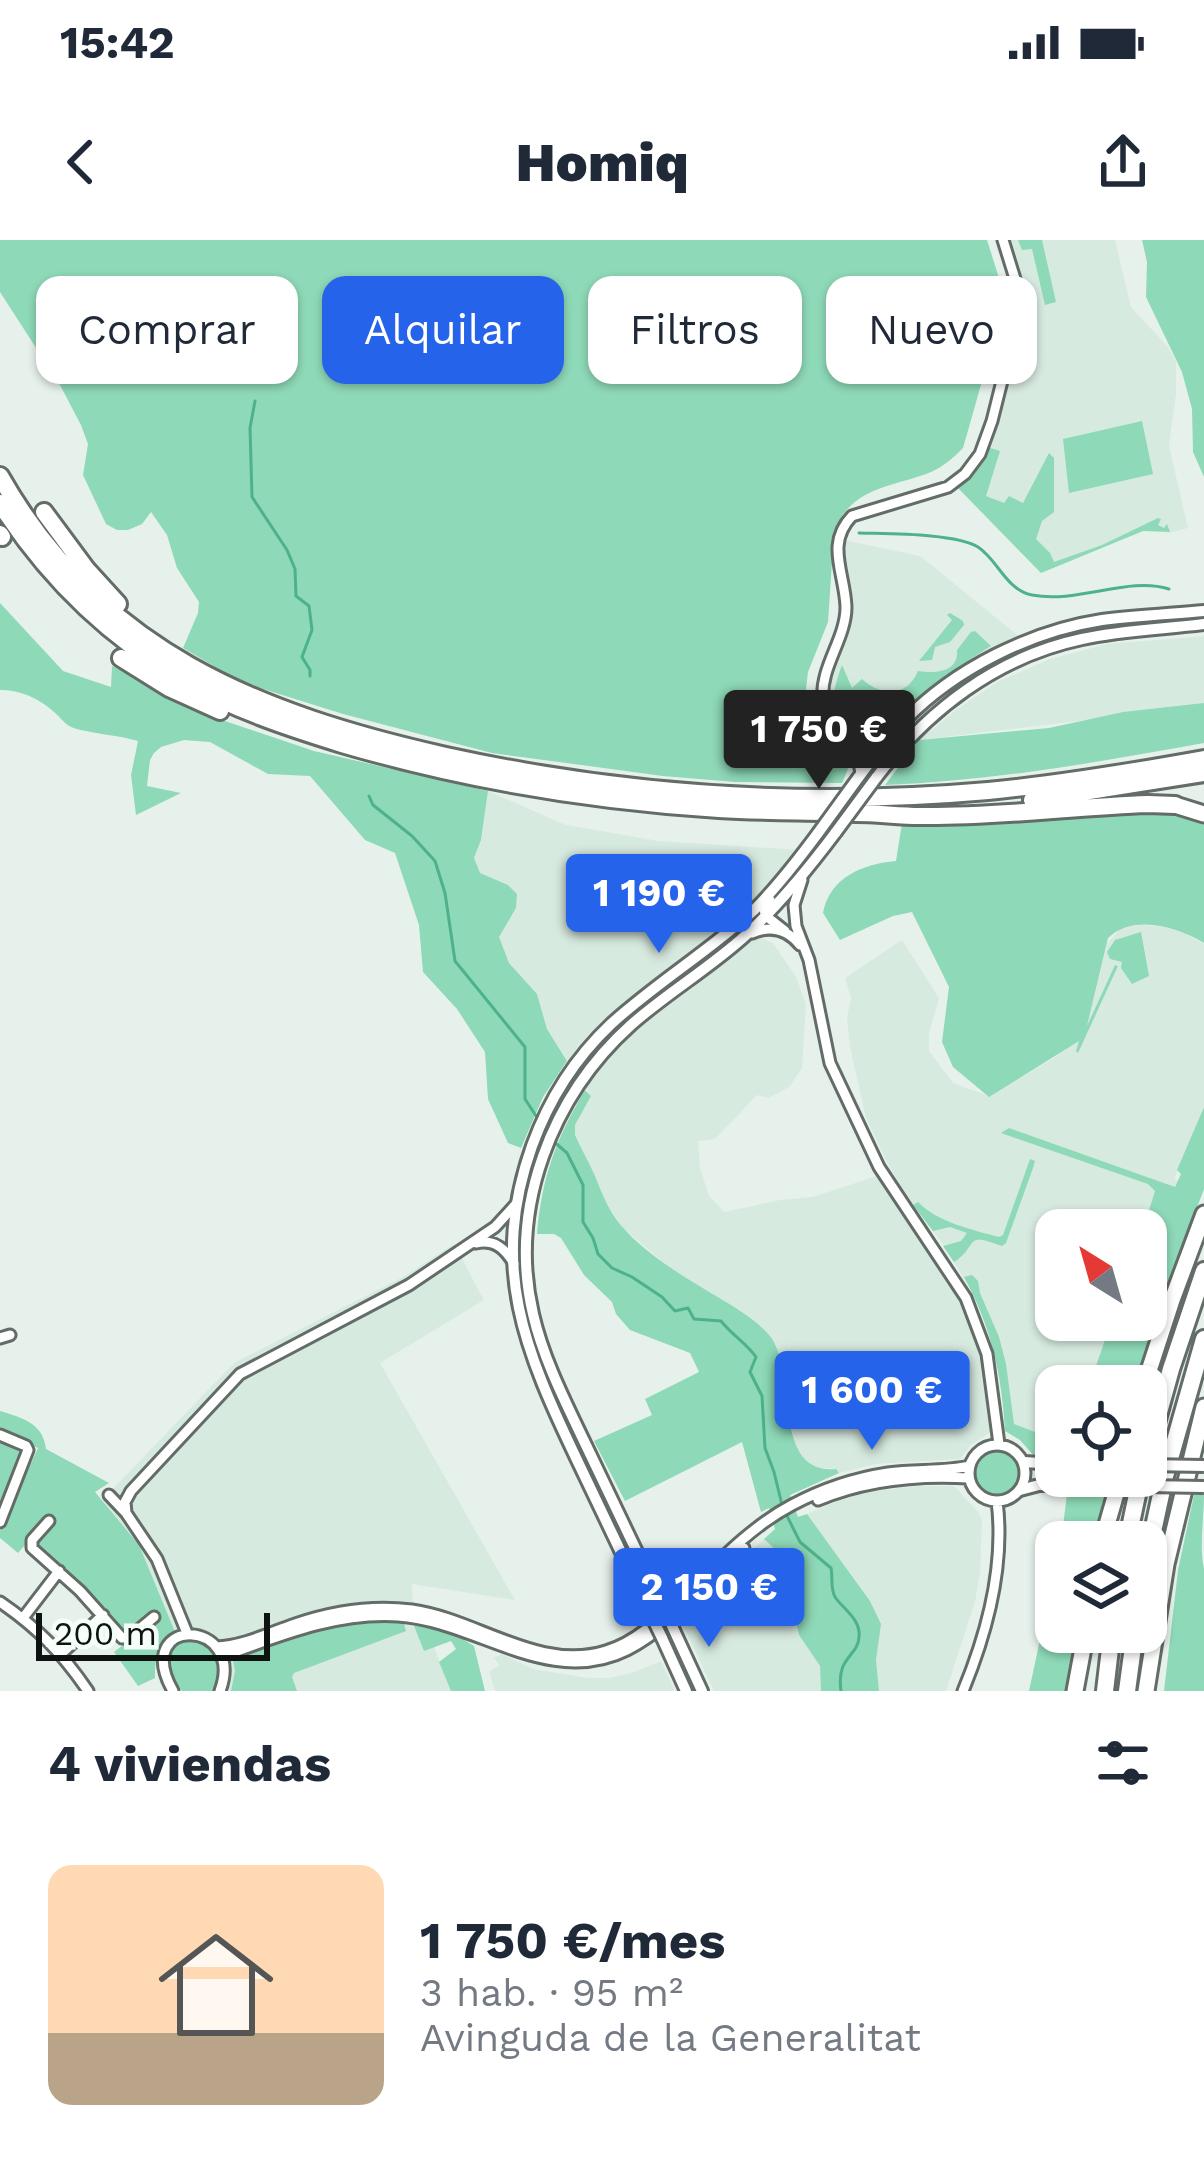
<!DOCTYPE html>
<html lang="es">
<meta charset="utf-8">
<style>
:root{--surface:#fff;--page:#f6f6f7;--text:#1f2937;--muted:#747a83;--line:#e0e1e3;--accent:#2563eb}
body{margin:0;font-family:"Work Sans",sans-serif;background:var(--page);color:var(--text);height:100vh;display:flex;flex-direction:column;font-size:45px;white-space:nowrap}
*{box-sizing:border-box;margin:0}
p{font-size:39px;color:var(--muted)}
.icon{flex:none;width:66px;height:66px;fill:none;stroke:currentColor;stroke-width:2;stroke-linecap:round;stroke-linejoin:round}
.map{position:relative;height:1451px;overflow:hidden}
.side{display:flex;flex-direction:column;background:var(--surface);flex:1}
.side>*{flex:none}
.guide{position:absolute;left:36px;top:36px;width:1134px;height:108px;display:flex;gap:24px}
.needle{width:78px;rotate:323deg}
.buttons{position:absolute;left:1035px;top:969px;display:grid;gap:24px}
.buttons a{display:grid;place-items:center;width:132px;height:132px;border-radius:24px;background:var(--surface);box-shadow:0 3px 9px #0004;font-size:60px}
.scale{position:absolute;left:36px;bottom:30px;width:234px;box-sizing:border-box;padding-left:12px;border:6px solid #0e1210;border-top:0;font-size:33px;line-height:42px;white-space:nowrap;color:#0e1210;-webkit-text-stroke:9px #f4fff9;paint-order:stroke}
.price{position:absolute;translate:-50% -102px;padding:0 27px;border-radius:12px;background:var(--accent);color:#fff;font-size:39px;line-height:78px;filter:drop-shadow(0 3px 6px #0008)}
.price::after{content:'';position:absolute;left:50%;top:72px;width:36px;height:27px;margin-left:-18px;background:inherit;clip-path:polygon(0 0,100% 0,50% 100%)}
.price.active{background:#222;color:#fff}
ul{padding:0;list-style:none}
li{display:flex;align-items:center;gap:36px;height:300px;padding:0 48px}
li+li{border-top:3px solid var(--line)}
li span{display:grid;place-items:center;flex:none;width:336px;height:240px;border-radius:24px;color:#555}
li>.icon{margin-inline-start:auto}
span .icon{width:144px;height:144px;fill:#fffc;stroke-width:1}
li b{font-size:51px}
h2{display:flex;justify-content:space-between;align-items:center;height:144px;padding:0 48px;font-size:51px}
.tag{padding:0 42px;border-radius:24px;background:var(--surface);box-shadow:0 3px 9px #0004;font-size:42px;line-height:108px}
.tag.active{background:var(--accent);color:#fff}
.status{display:flex;justify-content:space-between;align-items:center;height:84px;padding:0 60px;background:var(--surface);direction:ltr}
.status svg{height:33px;fill:currentColor}
header{display:flex;justify-content:space-between;align-items:center;height:156px;padding:0 48px;background:var(--surface);font-size:54px;font-weight:800}
.map>svg:first-child{display:block}
</style>
<div class="status"><b>15:42</b><svg viewBox="0 0 49 12"><path d="M0 12V9h3v3zM5 12V6h3v6zM10 12V3h3v9zM15 12V0h3v12zM26 1h20v11H26zM47 4h2v5h-2z"/></svg></div>
<header><svg class="icon" aria-label="back" viewBox="0 0 24 24"><path d="M15 5l-7 7 7 7"/></svg>Homiq<svg class="icon" aria-label="share" viewBox="0 0 24 24"><path d="M12 15V3M7 8l5-5 5 5M5 13v7h14v-7"/></svg></header>
<div class="map">
<svg width="1204" height="1451" viewBox="0 0 1204 1451">
<rect width="100%" height="100%" fill="#e7f1ec"/>
<path fill="#d7eae0" d="M1003 0H1115L1131 67 1168 107 1176 122V154L1169 206 1188 288 1169 293 1160 290 1143 291 1041 333 965 234 980 214 1020 55Z
M839 299 920 316 1026 402 945 447 870 518 863 520 858 519 831 484 824 442 846 367Z
M1204 396V466L919 500 956 470 997 442 1050 419 1107 404Z
M488 551 566 585 659 601 799 610 743 670 763 699 773 703 796 737 806 764 802 828 789 847 768 858 757 855 715 899 698 901 700 928 709 956 724 972 780 960 813 957 883 934 952 1032 987 1114 997 1188 971 1205 960 1219 876 1224 839 1233 836 1229 813 1227 799 1213 794 1198 776 1106 761 1087 664 1023 624 989 602 958 575 895V885L591 856 547 789 537 754 509 723 498 697 516 669 517 654 508 645 480 633 474 618 481 600Z
M1142 685 1159 686 1183 692 1204 704V867L1174 939 1178 941 1146 1009V990H1056V1080H1118L1095 1146H1056V1211L1029 1210 1020 1200 1005 1191 1002 1144 995 1110 975 1057 944 1006 904 952 886 920 866 878 850 807 847 777 851 758 845 738 902 700 939 758 929 793V811L953 843 989 856 1054 818 1086 790 1107 704 1121 688Z
M454 1004 484 1060 380 1123 515 1360 412 1344 414 1386 424 1411 434 1407 451 1451H198L139 1306 102 1260 234 1123 403 1037Z
M917 1246H954L979 1273 982 1280 980 1332 975 1362 946 1451H879L876 1420 880 1383 870 1361 807 1274 842 1259 875 1251Z
M764 1299 797 1330 801 1342 793 1370 799 1395 820 1426 821 1451H714L680 1379Z
M502 1414 533 1429 587 1438H609L631 1433 661 1421 675 1451H495L489 1432 499 1425 494 1418Z"/>
<path fill="#8ed9b7" d="M0 0H987L999 38 1002 71 963 208C953 218 944 226 931 232 894 247 851 246 834 292L828 382 808 432 804 467 814 492 841 513 848 529 842 543 735 542 663 536 492 513 343 474 260 448 229 435 183 408 198 373 199 362 177 328 167 295 151 272 142 284 128 290H117L106 284 83 235 88 204 81 185 60 145 0 52Z
M1018 0H1042L1056 62 1045 65 1032 9 1022 10Z
M1142 0H1204V237L1193 212 1192 169 1182 132 1146 57 1147 22Z
M1142 181 1153 234 1069 253 1063 199Z
M987 207 1000 211 986 256 1004 263 1009 256 1023 263 1049 213 1054 218V272L1042 281 1036 299 1050 313 1054 322 1102 305 1158 278 1161 279 1158 285 1164 288 1167 284 1170 292 1143 291 1041 333 956 246 974 230Z
M0 363 63 431 111 447 112 426 225 481 314 511 488 551 481 600 474 618 480 633 508 645 517 654 516 668 499 697 509 723 537 754 547 789 567 821 543 857 521 908 508 903 488 859 485 812 457 769 423 732 419 685 395 613 365 600 310 536 268 534 210 502 184 500 161 507 154 513 150 520 147 546 181 553 136 575 131 535 138 501C119 495 83 493 69 486 63 482 60 477 54 472 39 458 20 450 0 450Z
M950 373 963 381 964 385 950 402 935 407 932 420 919 421 952 380 947 375Z
M975 391 991 406C945 434 906 466 869 505L860 506C833 473 827 465 842 425L852 448 862 439C882 457 907 457 918 431 936 434 959 432 957 410L971 392Z
M1204 463V503C1098 522 993 541 885 545L919 500 1049 488 1123 472Z
M1162 570 1190 574 1204 581V703C1176 686 1133 674 1108 698L1087 786 1115 725 1118 726 1078 813 1076 811 1079 801 989 857 953 827 942 802 949 747 912 672 893 676 840 700 823 673C830 637 863 624 896 621L902 583Z
M1141 692 1149 736 1132 744 1121 728 1122 722 1110 719 1107 712 1115 700Z
M727 698 731 702 606 804 583 830 553 879 540 909 527 959 530 1077 697 1451H691L551 1155C540 1126 527 1098 522 1067 506 976 532 880 593 810 630 766 682 733 727 698Z
M585 850 591 856 575 885V895C581 909 589 922 595 936 603 957 611 976 627 992 648 1014 675 1031 701 1047 723 1061 752 1075 769 1095 799 1129 770 1235 836 1229L839 1233 790 1255 798 1277 807 1274 870 1361 881 1384 876 1420 879 1451H821L820 1426 799 1395 793 1370 801 1341 797 1330 764 1299 775 1289 769 1268 761 1272 742 1202 625 1261 594 1201 652 1175 645 1159 699 1132 690 1113 630 1090 616 1074 612 1062 584 1035 561 998 554 994H537C542 936 556 899 585 850Z
M1204 867V949L1159 1067 1136 1146H1089L1112 1080H1146V990H1143L1155 951 1148 944 1001 893 1009 888 1175 947 1181 934 1177 930Z
M1030 919 1035 921 1033 928 1006 1003 1002 1006C962 991 980 1005 954 1022L943 1006 961 1001 967 993 950 987 933 991 913 965 918 962C937 982 973 990 999 997L1003 995Z
M972 1035 978 1041 980 1053 999 1097 1006 1124 1014 1184 1056 1200V1216H1034L1020 1200 1005 1191C1002 1135 991 1086 964 1037Z
M0 1171C23 1178 43 1183 46 1209L109 1243 95 1252 139 1305 175 1392C157 1404 155 1418 155 1438L138 1446 114 1412 157 1379 154 1372 126 1392 73 1336 35 1306 54 1282 50 1276 18 1313 0 1298V1291L38 1208 0 1191Z
M0 1202 22 1213 0 1271Z
M974 1234a23 23 0 1 1 46 0a23 23 0 1 1-46 0Z
M1067 1254 1106 1255 1097 1302H1061Z
M1194 1255H1204C1204 1277 1199 1308 1204 1328V1451H1164L1178 1330Z
M1056 1325V1392H1080L1070 1451H1029Z
M402 1377 406 1391 294 1433 292 1437 297 1451H231L235 1431 233 1420 335 1385Z
M417 1384 450 1391 474 1406 485 1451H451L439 1422 456 1409 451 1401 424 1411 414 1386Z
M191 1397C214 1406 224 1429 213 1451H182C167 1430 163 1405 191 1397Z"/>
<g fill="none" stroke-linecap="round" stroke-linejoin="round">
<path stroke="#4db289" stroke-width="3" d="M255 161 250 188 252 257 287 310 295 329 296 356 309 366 312 390 302 417 310 430V436
M859 293C887 294 955 293 978 307 998 320 1006 350 1032 355 1078 364 1128 336 1169 349
M369 556 373 565 412 596 435 621 445 653 455 721 525 807V859L540 882
M552 900 567 913 583 945V982L593 998 598 1014 612 1028 632 1037 662 1057 675 1071 688 1068 694 1079 721 1081C732 1095 746 1103 756 1117L750 1132 762 1156 765 1208 774 1232 782 1265
M786 1274 800 1302 831 1328C833 1337 830 1348 835 1357 843 1369 861 1379 859 1397 858 1417 836 1416 841 1451"/>
<defs>
<path id="minor" d="M861 534C859 505 826 489 823 459 820 427 846 399 846 367 845 333 825 304 852 276L948 247 965 234 980 214 992 181 1015 89 1020 55 1003 0
M802 640 794 665 796 686 809 720 830 823 879 927 966 1058 987 1114 999 1204
M770 660 763 667 766 676 785 691
M752 693C771 685 787 689 800 705
M476 1003C494 999 505 1008 514 1024
M0 1098 10 1095
M0 1195 26 1206 28 1210 0 1282
M969 1233a28 28 0 1 1 56 0a28 28 0 1 1-56 0Z
M109 1255 126 1273
M818 1260C866 1240 918 1235 969 1238
M49 1281 32 1300V1308L80 1351 122 1398 130 1397 154 1377
M0 1362C38 1388 62 1413 88 1451
M23 1378 59 1331
M187 1393 157 1319 126 1273 125 1262 131 1251 240 1134 409 1045 495 987 516 964
M216 1407C243 1406 269 1393 295 1384 333 1371 372 1365 412 1370 477 1379 539 1432 606 1411 639 1401 663 1375 687 1352 719 1321 752 1286 792 1265 822 1249 855 1238 888 1233 915 1229 943 1232 970 1226
M62 1413 103 1375
M221 1417C279 1396 336 1372 398 1376 476 1381 549 1449 627 1410 670 1389 708 1340 744 1308
M173 1451C130 1374 247 1378 220 1451
M963 1451C987 1393 1005 1324 997 1261"/>
<path id="tertiary" d="M858 538C873 518 888 498 905 480 955 429 1030 391 1102 380 1135 376 1170 374 1204 371
M876 538C928 470 997 417 1082 399 1122 390 1164 389 1204 384
M1024 1222 1056 1224
M1020 1250 1039 1245H1086
M659 1358C634 1306 609 1253 584 1201 565 1161 543 1118 533 1074 508 968 552 856 631 785 667 753 710 728 746 695 780 664 809 628 836 592
M648 1369C624 1319 601 1270 577 1220 525 1111 489 1027 532 906 549 859 575 818 611 784 656 743 709 711 754 670 778 646 798 620 818 593
M673 1388 702 1451
M662 1398 686 1451"/>
<path id="trunk" d="M1175 565 1204 574
M1144 1146 1172 1060 1204 974
M1102 1302 1121 1236
M1075 1451 1086 1392
M1146 1451 1166 1324 1204 1167"/>
<path id="motorway" d="M0 236C99 411 259 474 446 516 624 555 807 567 988 551 1061 544 1132 532 1204 519
M0 263C46 335 108 396 182 439 232 469 287 487 342 504 465 540 592 561 719 569 765 572 811 571 856 573 877 573 899 576 920 576 996 577 1072 567 1148 564L1175 565
M44 272 87 330 118 364
M0 294 2 297
M121 418 169 448 220 471
M1032 560 1204 533
M1146 1219 1171 1129 1204 1031
M1127 1302 1141 1236
M1146 1324 1165 1236 1204 1099
M1105 1451 1112 1392
M1127 1451 1135 1392"/>
</defs>
<use href="#minor" stroke="#636c67" stroke-width="15"/>
<use href="#tertiary" stroke="#636c67" stroke-width="16"/>
<use href="#trunk" stroke="#636c67" stroke-width="21"/>
<use href="#motorway" stroke="#636c67" stroke-width="22"/>
<use href="#minor" stroke="#fff" stroke-width="9"/>
<use href="#tertiary" stroke="#fff" stroke-width="10"/>
<use href="#trunk" stroke="#fff" stroke-width="15"/>
<use href="#motorway" stroke="#fff" stroke-width="16"/>
<defs>
<path id="tertiary-bridge" d="M836 592 876 538
M818 593 858 538
M1146 1225 1204 1226
M1086 1245 1204 1247
M659 1358 673 1388
M648 1369 662 1398"/>
</defs>
<use href="#tertiary-bridge" stroke="#636c67" stroke-width="16" stroke-linecap="butt"/>
<use href="#tertiary-bridge" stroke="#fff" stroke-width="10"/>
</g>
</svg>
<div class="buttons">
<a><svg class="needle" viewBox="-14 -14 28 28"><path d="M0-13l5 13h-10z" fill="#e53935"/><path d="M0 13l5-13h-10z" fill="#747a83"/></svg></a>
<a><svg class="icon" aria-label="locate" viewBox="0 0 24 24"><circle cx="12" cy="12" r="6"/><path d="M12 2v4M12 18v4M2 12h4M18 12h4"/></svg></a>
<a><svg class="icon" aria-label="layers" viewBox="0 0 24 24"><path d="M12 4l9 5-9 5-9-5zM3 14l9 5 9-5"/></svg></a>
</div>
<div class="scale">200 m</div>
<b class="price active" style="left:819px;top:552px">1 750 €</b>
<b class="price" style="left:659px;top:716px">1 190 €</b>
<b class="price" style="left:872px;top:1213px">1 600 €</b>
<b class="price" style="left:709px;top:1410px">2 150 €</b>
<div class="guide">
<a class="tag">Comprar</a>
<a class="tag active">Alquilar</a>
<a class="tag">Filtros</a>
<a class="tag">Nuevo</a>
</div>
</div>
<section class="side">
<h2>4 viviendas<svg class="icon" aria-label="filters" viewBox="0 0 24 24"><path d="M4 7h16M4 17h16"/><circle cx="9" cy="7" r="2"/><circle cx="15" cy="17" r="2"/></svg></h2>
<ul>
<li><span style="background:linear-gradient(#ffd9b3 70%,#b9a48a 0)"><svg class="icon" aria-label="home" viewBox="0 0 24 24"><path d="M3 11l9-7 9 7M6 9v11h12V9"/></svg></span><div><b>1 750 €/mes</b><p>3 hab. · 95 m²</p><p>Avinguda de la Generalitat</p></div></li>
</ul>
</section>
